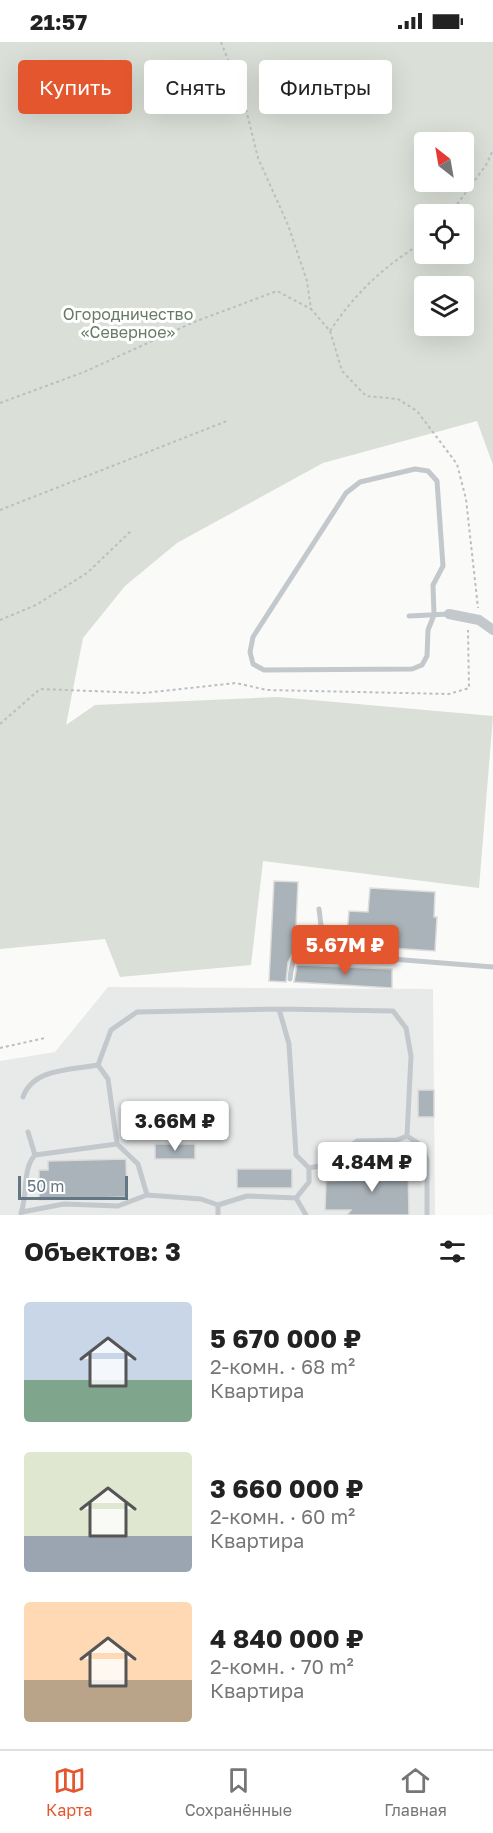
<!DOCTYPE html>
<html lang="ru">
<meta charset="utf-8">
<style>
:root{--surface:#fff;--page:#f6f6f6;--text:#222;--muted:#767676;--line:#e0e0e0;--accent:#e4572e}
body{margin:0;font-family:"Golos Text",sans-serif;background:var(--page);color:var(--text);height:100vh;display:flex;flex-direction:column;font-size:22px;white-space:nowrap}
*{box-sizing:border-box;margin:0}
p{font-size:20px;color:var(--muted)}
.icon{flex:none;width:33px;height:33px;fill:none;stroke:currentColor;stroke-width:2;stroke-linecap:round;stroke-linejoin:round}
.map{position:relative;height:1173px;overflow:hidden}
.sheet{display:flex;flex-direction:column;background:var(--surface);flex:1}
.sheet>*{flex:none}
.guide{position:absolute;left:18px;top:18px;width:458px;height:54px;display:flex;gap:12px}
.needle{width:39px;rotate:329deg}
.controls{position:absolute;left:414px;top:90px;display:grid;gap:12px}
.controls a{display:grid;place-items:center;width:60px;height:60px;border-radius:6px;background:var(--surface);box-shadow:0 6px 24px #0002;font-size:30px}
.scale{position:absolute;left:18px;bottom:15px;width:110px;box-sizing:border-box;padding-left:6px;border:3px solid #657683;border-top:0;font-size:16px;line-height:21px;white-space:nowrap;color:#657683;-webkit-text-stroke:4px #fff;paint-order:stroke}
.price{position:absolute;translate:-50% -51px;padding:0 14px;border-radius:6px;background:#fff;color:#222;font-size:20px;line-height:39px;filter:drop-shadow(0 2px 3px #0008)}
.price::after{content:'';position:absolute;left:50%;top:36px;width:18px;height:14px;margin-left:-9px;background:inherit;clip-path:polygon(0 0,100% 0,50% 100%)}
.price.active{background:var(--accent);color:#fff}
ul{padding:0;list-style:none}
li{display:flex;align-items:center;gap:18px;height:150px;padding:0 24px}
li span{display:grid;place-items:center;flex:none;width:168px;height:120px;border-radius:6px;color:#555}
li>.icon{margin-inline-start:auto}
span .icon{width:72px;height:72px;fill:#fffc;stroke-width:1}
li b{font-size:26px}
h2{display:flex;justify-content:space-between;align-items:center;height:72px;padding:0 24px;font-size:26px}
.chip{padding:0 21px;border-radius:6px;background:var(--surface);box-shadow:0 6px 24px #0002;font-size:21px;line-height:54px}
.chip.active{background:var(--accent);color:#fff}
.status{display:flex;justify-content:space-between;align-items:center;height:42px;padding:0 30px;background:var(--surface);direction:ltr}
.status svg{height:16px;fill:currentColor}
.dock{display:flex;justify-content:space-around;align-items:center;height:84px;border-top:2px solid var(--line);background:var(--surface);font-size:16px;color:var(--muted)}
.dock a{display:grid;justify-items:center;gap:3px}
.dock .active{color:var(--accent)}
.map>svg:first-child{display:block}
</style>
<div class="status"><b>21:57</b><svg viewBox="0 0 49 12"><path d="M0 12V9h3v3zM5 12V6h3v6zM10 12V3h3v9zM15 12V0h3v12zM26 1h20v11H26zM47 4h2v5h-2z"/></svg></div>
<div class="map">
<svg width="493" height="1173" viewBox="0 0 493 1173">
<rect width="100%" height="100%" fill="#fafaf8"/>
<path fill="#e8e9e9" d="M108 945 433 947 435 1173H0V1019L55 1010Z"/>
<path fill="#dadfd7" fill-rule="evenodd" d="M0 0H493V423L477 379 323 421 177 501 125 544 83 596 66 683 95 663 278 655 493 674 479 846 263 819 251 923 120 935 105 897 0 907ZM464 100V140H424V100ZM464 172V212H424V172ZM464 244V284H424V244Z"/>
<path fill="#aab3b9" stroke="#dcdcda" stroke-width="1.5" d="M274 839 298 840 295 907 288 920 286 940 269 939Z
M370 846 435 850 434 875H437L435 909 346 903 349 869 368 870Z
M297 923 392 927V946L294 940Z
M418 1048H434V1075H418Z
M155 1102H195V1117H155Z
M126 1117 127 1155 39 1158V1128H48V1119Z
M408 1122 409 1173H347L351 1168H325L326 1139 370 1138 369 1123Z
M237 1127H292V1146H237Z"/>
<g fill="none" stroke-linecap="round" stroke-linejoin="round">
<path stroke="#bbbfc2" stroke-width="2" stroke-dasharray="3 3" stroke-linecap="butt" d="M221 0 244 59 258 116 288 183 307 239 311 267 330 289 342 329 366 354 398 357 417 369 457 422 466 457 478 566
M450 172 486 123 493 108
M330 289C356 250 385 223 424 200
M0 361 84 330 194 280 277 249 311 267
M0 468 227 379
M0 578 36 563 87 531 131 489
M0 682 40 647 144 651 236 641 267 648 449 652 469 646 468 588
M0 1006 45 996"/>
<path stroke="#c3c8cc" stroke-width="5" d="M415 427 428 429 437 439 443 524 433 543 434 573 428 588 427 614 422 623 412 627 264 628 253 622 250 610 253 595 346 451 360 440Z
M409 574 449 572
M319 867 323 900 341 913 493 925
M290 937C293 909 296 908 323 900
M279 967 289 1002 296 1113 309 1126
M98 1023 111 988 137 970 279 967 393 969 406 986 411 1014 407 1094 421 1103 427 1118V1173
M23 1055C33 1026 72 1028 98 1023L108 1037 117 1102 35 1113
M117 1102 138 1122 147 1153 201 1157 218 1163 247 1154 296 1156 306 1173
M296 1156 309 1140V1126L329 1122 357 1099 397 1098 407 1094
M22 1170 64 1162 118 1164 147 1153
M21 1171C28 1152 22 1127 35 1113L28 1090
M218 1173V1163"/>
<path stroke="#c3c8cc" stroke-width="10" d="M449 572 479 578 493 588"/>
</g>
<g text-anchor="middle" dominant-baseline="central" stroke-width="6" stroke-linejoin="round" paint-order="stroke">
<g font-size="16" fill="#687a64" stroke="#fff">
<text x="128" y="272">Огородничество<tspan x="128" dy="18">«Северное»</tspan></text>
</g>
</g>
</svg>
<div class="controls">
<a><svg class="needle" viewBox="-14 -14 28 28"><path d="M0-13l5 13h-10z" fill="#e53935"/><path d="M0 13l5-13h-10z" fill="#767676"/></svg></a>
<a><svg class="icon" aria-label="locate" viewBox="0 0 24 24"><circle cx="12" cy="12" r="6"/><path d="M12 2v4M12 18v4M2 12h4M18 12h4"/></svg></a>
<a><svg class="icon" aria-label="layers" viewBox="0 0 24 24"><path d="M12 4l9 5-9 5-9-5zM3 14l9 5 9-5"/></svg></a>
</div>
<div class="scale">50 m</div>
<b class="price active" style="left:345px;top:934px">5.67M ₽</b>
<b class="price" style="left:175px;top:1110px">3.66M ₽</b>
<b class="price" style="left:372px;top:1151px">4.84M ₽</b>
<div class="guide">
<a class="chip active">Купить</a>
<a class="chip">Снять</a>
<a class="chip">Фильтры</a>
</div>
</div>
<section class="sheet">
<h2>Объектов: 3<svg class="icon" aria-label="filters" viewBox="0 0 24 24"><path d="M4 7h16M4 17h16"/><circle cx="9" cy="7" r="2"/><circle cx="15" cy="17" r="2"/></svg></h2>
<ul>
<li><span style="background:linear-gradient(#c9d6e8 65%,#7fa58c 0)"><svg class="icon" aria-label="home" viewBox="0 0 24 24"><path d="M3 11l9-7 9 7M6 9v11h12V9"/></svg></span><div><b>5 670 000 ₽</b><p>2-комн. · 68 m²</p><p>Квартира</p></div></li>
<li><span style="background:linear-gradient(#dfe7d0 70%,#9aa5b1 0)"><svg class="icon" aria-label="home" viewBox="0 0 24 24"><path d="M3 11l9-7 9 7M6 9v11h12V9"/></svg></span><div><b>3 660 000 ₽</b><p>2-комн. · 60 m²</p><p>Квартира</p></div></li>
<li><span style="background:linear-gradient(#ffd9b3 65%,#b9a48a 0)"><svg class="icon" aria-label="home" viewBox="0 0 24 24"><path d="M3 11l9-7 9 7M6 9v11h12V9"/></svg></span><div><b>4 840 000 ₽</b><p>2-комн. · 70 m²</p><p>Квартира</p></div></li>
</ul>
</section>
<nav class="dock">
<a class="active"><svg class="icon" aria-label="map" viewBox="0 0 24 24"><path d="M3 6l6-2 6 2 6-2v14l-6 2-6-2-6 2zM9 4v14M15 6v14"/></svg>Карта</a>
<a><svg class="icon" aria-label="saved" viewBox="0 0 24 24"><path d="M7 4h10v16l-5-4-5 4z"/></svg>Сохранённые</a>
<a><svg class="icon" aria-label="home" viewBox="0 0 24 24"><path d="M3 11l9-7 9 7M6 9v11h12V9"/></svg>Главная</a>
</nav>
